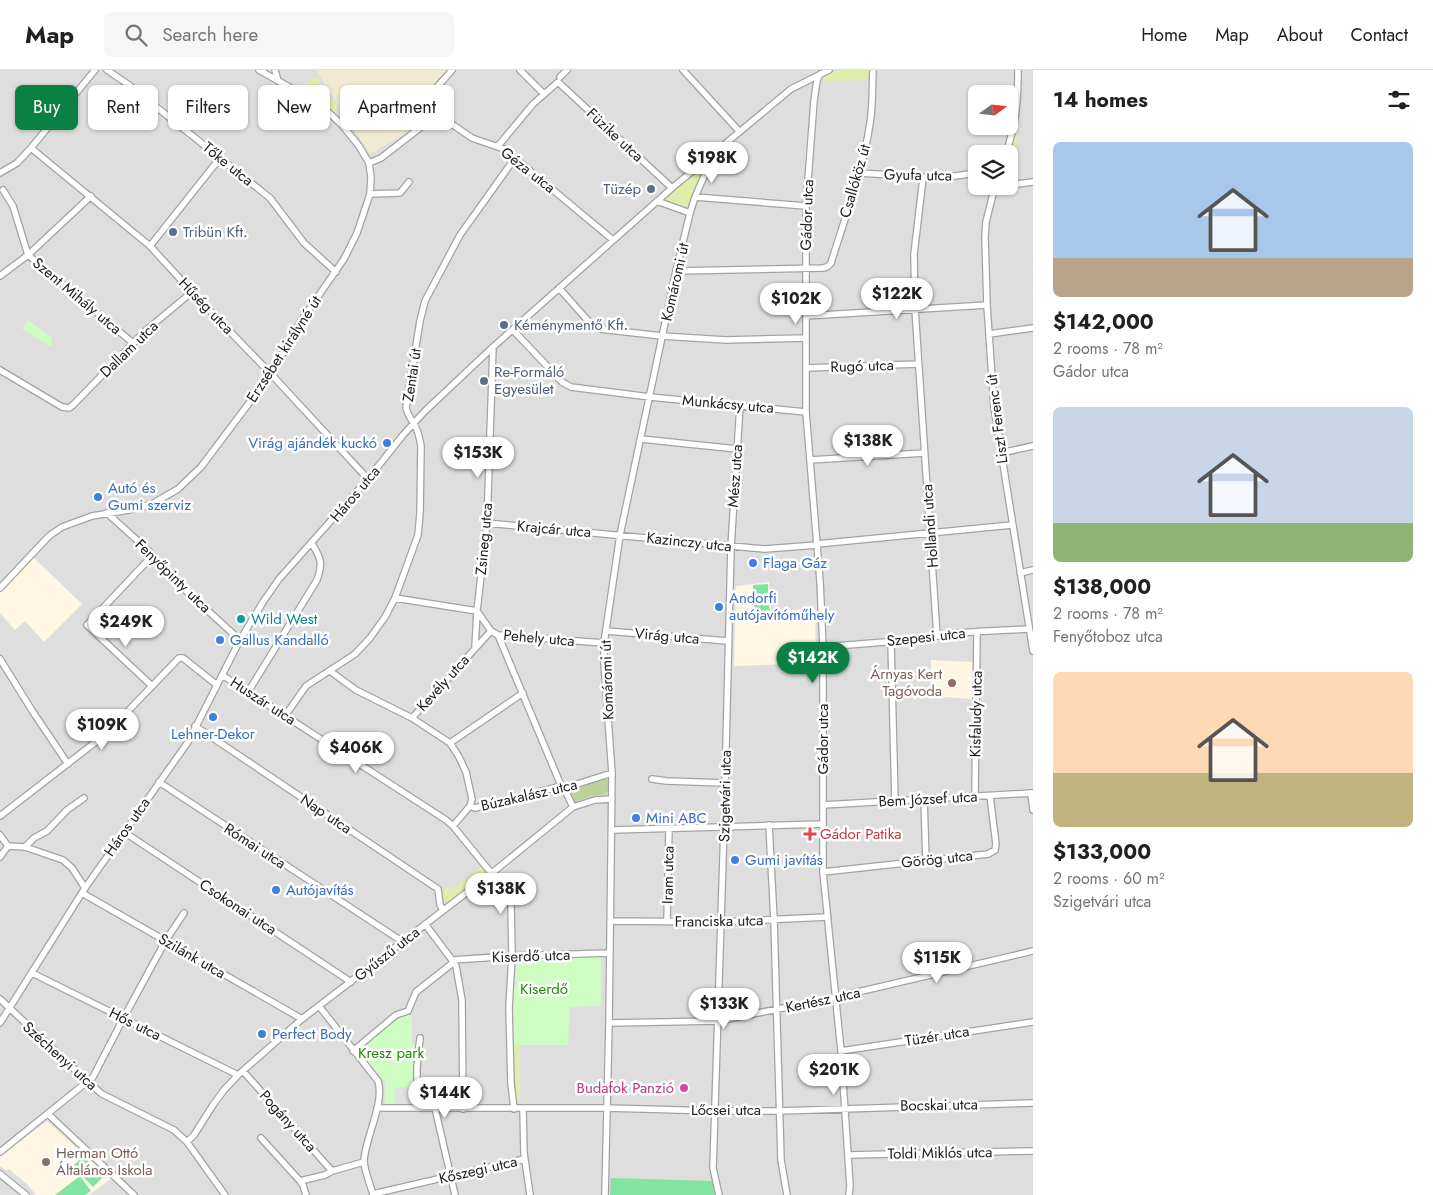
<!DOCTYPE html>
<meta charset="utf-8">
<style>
:root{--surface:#fff;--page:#f6f6f6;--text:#202124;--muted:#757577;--line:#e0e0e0;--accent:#0b8043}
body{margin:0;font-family:Jost,sans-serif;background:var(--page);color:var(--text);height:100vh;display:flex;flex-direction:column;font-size:19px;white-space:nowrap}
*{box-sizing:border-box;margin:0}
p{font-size:16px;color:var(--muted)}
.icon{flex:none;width:28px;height:28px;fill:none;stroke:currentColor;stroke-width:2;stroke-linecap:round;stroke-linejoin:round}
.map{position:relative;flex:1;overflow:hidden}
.sheet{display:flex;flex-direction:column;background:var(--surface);width:400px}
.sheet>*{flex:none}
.hud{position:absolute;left:15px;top:15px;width:475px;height:45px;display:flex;gap:10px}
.needle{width:32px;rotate:75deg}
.tools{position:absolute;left:968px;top:15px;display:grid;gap:10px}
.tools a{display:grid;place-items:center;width:50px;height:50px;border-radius:8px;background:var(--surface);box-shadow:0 1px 4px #0004;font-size:25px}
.price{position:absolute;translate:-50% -42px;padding:0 11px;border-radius:18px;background:#fff;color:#222;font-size:16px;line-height:32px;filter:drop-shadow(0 1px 2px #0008)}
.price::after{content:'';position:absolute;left:50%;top:30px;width:15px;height:11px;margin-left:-8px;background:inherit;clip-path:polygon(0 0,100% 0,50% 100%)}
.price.on{background:var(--accent);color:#fff}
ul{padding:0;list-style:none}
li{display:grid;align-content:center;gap:10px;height:265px;padding:0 20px}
li span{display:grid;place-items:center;height:155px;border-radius:8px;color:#555}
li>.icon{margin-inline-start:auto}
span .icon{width:90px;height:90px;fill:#fffc;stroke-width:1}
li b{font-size:21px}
h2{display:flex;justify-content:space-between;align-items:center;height:60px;padding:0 20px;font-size:21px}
.chip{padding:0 18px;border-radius:8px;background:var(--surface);box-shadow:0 1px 4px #0004;font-size:18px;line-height:45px}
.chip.on{background:var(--accent);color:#fff}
header{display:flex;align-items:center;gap:30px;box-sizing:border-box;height:70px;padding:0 25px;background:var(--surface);border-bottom:1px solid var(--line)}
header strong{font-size:24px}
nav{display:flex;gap:28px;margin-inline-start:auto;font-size:18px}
.search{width:350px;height:45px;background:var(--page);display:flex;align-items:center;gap:12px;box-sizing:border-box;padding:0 18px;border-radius:8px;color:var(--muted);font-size:19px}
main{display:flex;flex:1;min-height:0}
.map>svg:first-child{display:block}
</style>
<header>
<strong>Map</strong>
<div class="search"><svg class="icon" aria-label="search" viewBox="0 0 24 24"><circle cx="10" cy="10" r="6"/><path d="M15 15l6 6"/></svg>Search here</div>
<nav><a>Home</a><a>Map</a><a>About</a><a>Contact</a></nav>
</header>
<main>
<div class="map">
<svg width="1033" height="1125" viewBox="0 0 1033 1125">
<rect width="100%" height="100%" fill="#f2ebe7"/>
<path fill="#dfdede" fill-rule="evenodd" d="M0 0H316L370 84 431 27 452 0H1033V1125H0ZM976 24H1009V56H976ZM976 84H1009V116H976Z"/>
<path fill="#fff7e3" d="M34 488 82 534 44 572 25 551 15 560 0 543V522Z
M769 512 771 542 815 538 816 593 734 596 736 516Z
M931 590 973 592 972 629 932 626Z
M47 1051 111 1109 89 1125H36L28 1115 9 1099 6 1100 0 1096V1087Z"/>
<path fill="#f1ead2" d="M316 0H452L431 27 434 47 370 84Z"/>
<path fill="#dfeeab" d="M839 0H869V10L822 11 826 6Z
M316 7 337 35 336 43 301 17Z
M1016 64H1018L1015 89 1019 108 1009 111V85Z
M704 95 705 97 690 134 684 137 664 129Z
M482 796 487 802 448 832 445 831 443 824 447 817 453 820Z
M513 975H520V1033L518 1032C510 1018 513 991 513 975Z"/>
<path fill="#bbd39a" d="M606 708 609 712V719L606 724 589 727 575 732 572 731 569 723 571 717Z"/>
<path fill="#cffcc3" d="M28 250 52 268 51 277 22 259Z
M601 886V936L570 937 568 975H513L512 938 514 891 515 888Z
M407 944 411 947 412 949V973L414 974 415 1017 395 1018V1035H385V1012L359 982C371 967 388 950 407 944Z"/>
<path fill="#82e4a2" d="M768 514 770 545 755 546 753 515Z
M83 1086 103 1107 93 1117 73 1096Z
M80 1106 91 1121 85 1125H55Z
M611 1108 712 1111 715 1125H610Z"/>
<path fill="#e1e1e1" d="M415 1017 414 1035H395V1018Z"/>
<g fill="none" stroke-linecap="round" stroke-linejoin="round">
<defs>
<path id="minor" d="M107 0 129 15 270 128 304 173 336 202
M275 0 278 11
M520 0 544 24
M683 0 739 61
M820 4 817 10 814 31 806 136V342L820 511 823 577V802L841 981 850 1116 849 1125
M560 7 567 0
M434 47 443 48 472 68 504 79 613 170
M434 47C427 19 436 20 452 0
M498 76 533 34 558 12 672 118
M31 78 150 176 192 222 271 304 368 409
M1006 84C1016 52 1018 33 1018 0
M369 93 381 88 434 47
M0 103 17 93 31 78 95 0
M859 103 941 108 976 103
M923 108 914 184 915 239 937 566
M1009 115 1033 112
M995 116 986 152 985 167 987 235 994 337 1033 581
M3 120 13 136 28 185 133 273
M370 124 400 123 409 112
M695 127 806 136
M657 131 690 143
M150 176 220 88
M676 201 823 198 827 197 831 193C845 147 863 101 870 53 873 36 872 18 873 0
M0 206 28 185 91 126
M559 218 590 253 600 259 662 266 726 270 806 268
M806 246 987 235
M513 260 562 312 571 317 650 327 806 342
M989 264 1033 258
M806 298 918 294
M0 300 62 337 69 338 73 335 144 262 192 222
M641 369 737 379
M1001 383 1033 376
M810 390 924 383
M107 443 149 481 160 497 240 570
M487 453 765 479 817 475
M817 474 1012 455
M1020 503 1033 500
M0 518 49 466 62 457 92 446 129 440 152 434 178 419 201 397 271 304 301 251 344 189 357 163 370 124 371 107 369 93 359 76 342 55 326 40 307 27 259 0
M395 528 477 541 491 561 498 565 604 573
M606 561 728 571
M498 565 560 713 565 720 573 737
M891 571 895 731
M823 577 922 569C957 561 993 561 1029 559
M475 578 477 541 487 453 493 277
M0 589 33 642 68 694
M330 601 356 620 412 648 450 673 459 687 466 702 472 729 470 736
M222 605 446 750 453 756 509 825 511 834 512 886 509 938 511 1013 514 1039
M152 616 87 555 152 486
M248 622 317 510C323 493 321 488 312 474
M285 646 306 616 355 584 370 568 385 547 395 528 418 465 420 443 421 376C420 371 419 365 417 360 414 352 408 347 406 338L420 251 425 231 460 165 515 88
M412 648 491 561
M195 656 438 819 440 835 443 840
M450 673 523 623
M652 709 667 711 725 713
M159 712 403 872
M1031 723 1033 740
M975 727 977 562
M924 729 926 790
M823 735 1033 723
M0 746 106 664 179 588H183L217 615
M769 755 774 850 781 1090 787 1125
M453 756 470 736 475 738 558 717H568L612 703
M612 760 823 754
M124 762 351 912
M0 765 8 776
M8 776 25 777 63 790 72 798 85 818
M25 777 34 768 47 761 67 740 84 728
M0 787 8 776
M823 802 988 784 995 780 996 774 990 726
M82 823 302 949
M610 851 721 852 828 847
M667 852 669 759
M425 854 452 890 456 896 462 930 463 1039
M452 890 512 886 609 883
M32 903 238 1005
M0 929 88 1012 102 1024 174 1060 187 1072 225 1125
M319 936 378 1011C385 1033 365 1068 364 1091 364 1100 371 1116 373 1125
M0 953 85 818 188 672 240 570 263 532 279 509 368 409 403 365 425 341 493 277 672 118 791 19 829 0
M609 953 718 951 828 929 1033 881
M353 981 396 945 408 941 416 922 454 892
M841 981 1033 952
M243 1001 332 1101
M377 1038H607L715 1041H779L1033 1033
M417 1038V997L420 968
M435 1038 455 1125
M523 1039 524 1083 530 1125
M48 1044 134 1125
M261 1068 300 1111 303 1115 306 1125
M187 1072 194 1065 213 1035 224 1020 238 1005 302 949 492 803 573 737 595 730 612 729
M0 1082 93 1007 123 949 166 870 184 843
M848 1085 1033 1081
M0 1104 26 1125
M300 1111 325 1105 332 1101 364 1092
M373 1124 524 1089
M605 1125 609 953 612 703 604 593V573L620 465 676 201 690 143 695 127 705 104 715 84
M719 1125 713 1098 724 756 731 477 740 335"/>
</defs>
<use href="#minor" stroke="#a2a2a2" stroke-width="8"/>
<use href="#minor" stroke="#fff" stroke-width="5.5"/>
</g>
<g fill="#5c6f8a" stroke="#fff" stroke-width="2">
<circle cx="651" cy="119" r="5"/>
<circle cx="173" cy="162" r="5"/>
<circle cx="504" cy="255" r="5"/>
<circle cx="484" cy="311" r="5"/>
</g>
<g fill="#3f7fe0" stroke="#fff" stroke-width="2">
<circle cx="387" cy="373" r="5"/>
<circle cx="98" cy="427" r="5"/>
<circle cx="753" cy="493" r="5"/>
<circle cx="719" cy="537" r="5"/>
<circle cx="220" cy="570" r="5"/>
<circle cx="213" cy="647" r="5"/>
<circle cx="636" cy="748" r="5"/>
<circle cx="735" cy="790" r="5"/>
<circle cx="276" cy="820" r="5"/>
<circle cx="262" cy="964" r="5"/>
</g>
<circle fill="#0f9aa8" stroke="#fff" stroke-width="2" cx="241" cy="549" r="5"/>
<g fill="#8d6e63" stroke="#fff" stroke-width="2">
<circle cx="952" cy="613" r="5"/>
<circle cx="46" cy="1092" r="5"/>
</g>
<path fill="#e0444e" stroke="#fff" stroke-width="2" d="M807.5 756.5h5v5h5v5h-5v5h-5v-5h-5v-5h5z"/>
<circle fill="#d1479c" stroke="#fff" stroke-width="2" cx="684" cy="1018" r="5"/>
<g text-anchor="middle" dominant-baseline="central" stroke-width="5" stroke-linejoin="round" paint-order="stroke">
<g font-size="15" fill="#212121" stroke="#fff">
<text transform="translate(615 65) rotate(43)">Füzike utca</text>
<text transform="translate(228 94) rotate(39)">Tőke utca</text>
<text transform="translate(528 100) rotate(38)">Géza utca</text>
<text transform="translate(918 105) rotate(1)">Gyufa utca</text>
<text transform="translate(855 111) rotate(-74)">Csallóköz út</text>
<text transform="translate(807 145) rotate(-88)">Gádor utca</text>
<text transform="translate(675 212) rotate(-77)">Komáromi út</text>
<text transform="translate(77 226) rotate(40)">Szent Mihály utca</text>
<text transform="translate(206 236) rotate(46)">Hűség utca</text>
<text transform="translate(129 279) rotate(-44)">Dallam utca</text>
<text transform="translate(284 279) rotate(-57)">Erzsébet királyné út</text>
<text transform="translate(862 296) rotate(-2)">Rugó utca</text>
<text transform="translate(412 305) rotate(-81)">Zentai út</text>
<text transform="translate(728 334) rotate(5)">Munkácsy utca</text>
<text transform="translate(997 349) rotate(-97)">Liszt Ferenc út</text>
<text transform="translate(735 406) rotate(-86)">Mész utca</text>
<text transform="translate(355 424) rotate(-50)">Háros utca</text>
<text transform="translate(930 456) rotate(-94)">Hollandi utca</text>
<text transform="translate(554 459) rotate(5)">Krajcár utca</text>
<text transform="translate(484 469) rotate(-85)">Zsineg utca</text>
<text transform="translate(689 472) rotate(6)">Kazinczy utca</text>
<text transform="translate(173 506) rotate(44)">Fenyőpinty utca</text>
<text transform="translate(667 566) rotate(5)">Virág utca</text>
<text transform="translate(926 567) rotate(-6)">Szepesi utca</text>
<text transform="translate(539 568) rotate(5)">Pehely utca</text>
<text transform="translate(607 610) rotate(-92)">Komáromi út</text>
<text transform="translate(443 613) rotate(-48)">Kevély utca</text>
<text transform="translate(263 631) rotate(33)">Huszár utca</text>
<text transform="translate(976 644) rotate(-89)">Kisfaludy utca</text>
<text transform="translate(823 669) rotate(-90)">Gádor utca</text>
<text transform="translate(529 725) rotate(-13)">Búzakalász utca</text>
<text transform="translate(725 726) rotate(-89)">Szigetvári utca</text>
<text transform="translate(928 729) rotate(-3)">Bem József utca</text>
<text transform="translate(326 744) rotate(34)">Nap utca</text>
<text transform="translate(127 757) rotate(-55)">Háros utca</text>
<text transform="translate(255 776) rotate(33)">Római utca</text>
<text transform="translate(937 789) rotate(-6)">Görög utca</text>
<text transform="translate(668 805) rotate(-89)">Iram utca</text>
<text transform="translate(238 837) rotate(33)">Csokonai utca</text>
<text transform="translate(719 851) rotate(-1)">Franciska utca</text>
<text transform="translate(387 884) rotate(-38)">Gyűszű utca</text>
<text transform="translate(192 886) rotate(30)">Szilánk utca</text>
<text transform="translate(531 886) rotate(-2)">Kiserdő utca</text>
<text transform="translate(823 930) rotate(-12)">Kertész utca</text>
<text transform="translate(135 954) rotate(26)">Hős utca</text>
<text transform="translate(937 966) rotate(-9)">Tüzér utca</text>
<text transform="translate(60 986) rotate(42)">Széchenyi utca</text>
<text transform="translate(939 1035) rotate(-1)">Bocskai utca</text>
<text x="726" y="1040">Lőcsei utca</text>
<text transform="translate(288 1051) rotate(48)">Pogány utca</text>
<text transform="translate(940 1083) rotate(-1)">Toldi Miklós utca</text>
<text transform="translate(478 1100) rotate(-13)">Kőszegi utca</text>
</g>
<g font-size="15" fill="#4e5e75" stroke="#fff" text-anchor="start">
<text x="641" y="119" text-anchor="end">Tüzép</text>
<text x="183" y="162">Tribün Kft.</text>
<text x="514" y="255">Kéménymentő Kft.</text>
<text x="494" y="302">Re-Formáló<tspan x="494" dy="17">Egyesület</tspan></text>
</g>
<g font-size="15" fill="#366cbe" stroke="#fff" text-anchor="start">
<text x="377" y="373" text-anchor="end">Virág ajándék kuckó</text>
<text x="108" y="418">Autó és<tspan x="108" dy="17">Gumi szerviz</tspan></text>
<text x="763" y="493">Flaga Gáz</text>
<text x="729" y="528">Andorfi<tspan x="729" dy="17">autójavítóműhely</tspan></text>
<text x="230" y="570">Gallus Kandalló</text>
<text x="213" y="664" text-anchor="middle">Lehner-Dekor</text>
<text x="646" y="748">Mini ABC</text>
<text x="745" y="790">Gumi javítás</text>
<text x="286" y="820">Autójavítás</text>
<text x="272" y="964">Perfect Body</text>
</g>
<g font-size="15" fill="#0d838f" stroke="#fff" text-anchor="start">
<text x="251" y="549">Wild West</text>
</g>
<g font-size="15" fill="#785e54" stroke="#fff" text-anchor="end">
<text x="942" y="604">Árnyas Kert<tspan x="942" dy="17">Tagóvoda</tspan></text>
<text x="56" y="1083" text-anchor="start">Herman Ottó<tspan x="56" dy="17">Általános Iskola</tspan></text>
</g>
<g font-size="15" fill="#be3a42" stroke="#fff" text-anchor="start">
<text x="820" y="764">Gádor Patika</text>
</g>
<g font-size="15" fill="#208806" stroke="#fff">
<text x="544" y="919">Kiserdő</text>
<text x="391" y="983">Kresz park</text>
</g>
<g font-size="15" fill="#b23c85" stroke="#fff" text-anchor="end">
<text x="674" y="1018">Budafok Panzió</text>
</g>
</g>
</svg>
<div class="tools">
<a><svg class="needle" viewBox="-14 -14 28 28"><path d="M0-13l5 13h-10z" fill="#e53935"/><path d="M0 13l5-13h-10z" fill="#757577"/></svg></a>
<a><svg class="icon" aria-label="layers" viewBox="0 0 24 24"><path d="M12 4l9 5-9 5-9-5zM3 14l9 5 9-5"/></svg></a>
</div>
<b class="price" style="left:712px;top:114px">$198K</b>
<b class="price" style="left:897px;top:250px">$122K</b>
<b class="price" style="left:796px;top:255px">$102K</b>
<b class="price" style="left:868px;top:397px">$138K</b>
<b class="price" style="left:478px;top:409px">$153K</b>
<b class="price" style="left:126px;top:578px">$249K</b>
<b class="price on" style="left:813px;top:614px">$142K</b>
<b class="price" style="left:102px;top:681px">$109K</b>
<b class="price" style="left:356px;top:704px">$406K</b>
<b class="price" style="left:501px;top:845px">$138K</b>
<b class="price" style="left:937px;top:914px">$115K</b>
<b class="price" style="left:724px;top:960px">$133K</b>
<b class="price" style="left:834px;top:1026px">$201K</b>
<b class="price" style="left:445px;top:1049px">$144K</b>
<div class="hud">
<a class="chip on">Buy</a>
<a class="chip">Rent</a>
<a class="chip">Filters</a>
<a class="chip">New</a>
<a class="chip">Apartment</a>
</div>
</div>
<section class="sheet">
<h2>14 homes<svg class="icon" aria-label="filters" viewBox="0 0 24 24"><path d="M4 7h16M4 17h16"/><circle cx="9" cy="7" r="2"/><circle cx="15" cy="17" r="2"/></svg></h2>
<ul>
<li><span style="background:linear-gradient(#a9c7e8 75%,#b9a48a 0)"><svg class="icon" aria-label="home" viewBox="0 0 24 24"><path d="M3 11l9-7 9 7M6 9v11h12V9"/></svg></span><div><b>$142,000</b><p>2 rooms · 78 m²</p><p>Gádor utca</p></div></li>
<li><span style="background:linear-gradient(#c9d6e8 75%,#8fb573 0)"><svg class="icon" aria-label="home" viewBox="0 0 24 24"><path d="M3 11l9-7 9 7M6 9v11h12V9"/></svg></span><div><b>$138,000</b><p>2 rooms · 78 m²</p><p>Fenyőtoboz utca</p></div></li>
<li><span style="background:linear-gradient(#ffd9b3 65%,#c2b280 0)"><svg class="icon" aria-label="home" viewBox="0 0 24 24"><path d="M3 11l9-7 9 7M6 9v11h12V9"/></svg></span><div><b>$133,000</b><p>2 rooms · 60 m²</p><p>Szigetvári utca</p></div></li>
</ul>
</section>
</main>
